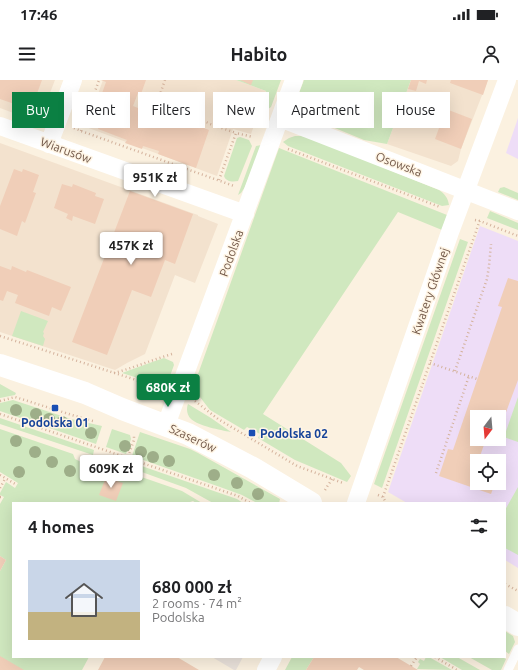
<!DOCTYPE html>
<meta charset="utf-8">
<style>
:root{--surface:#fff;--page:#f2f2f2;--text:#202124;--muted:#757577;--line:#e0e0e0;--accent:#0b8043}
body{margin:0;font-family:Ubuntu,sans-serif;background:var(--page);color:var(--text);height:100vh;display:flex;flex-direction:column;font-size:15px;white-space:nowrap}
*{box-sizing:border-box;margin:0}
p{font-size:13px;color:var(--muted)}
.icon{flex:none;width:22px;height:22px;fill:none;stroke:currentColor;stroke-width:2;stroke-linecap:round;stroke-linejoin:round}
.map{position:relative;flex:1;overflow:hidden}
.side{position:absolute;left:12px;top:422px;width:494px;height:156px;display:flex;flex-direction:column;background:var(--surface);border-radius:0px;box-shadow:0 4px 16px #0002}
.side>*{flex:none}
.guide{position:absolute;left:12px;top:12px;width:494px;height:36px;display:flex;gap:8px}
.needle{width:26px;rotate:196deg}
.tools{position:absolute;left:470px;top:330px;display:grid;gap:8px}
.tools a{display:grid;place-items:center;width:36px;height:36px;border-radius:0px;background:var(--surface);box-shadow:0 4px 16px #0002;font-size:20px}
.price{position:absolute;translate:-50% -34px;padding:0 9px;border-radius:4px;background:#fff;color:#222;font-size:13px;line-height:26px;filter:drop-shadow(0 1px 2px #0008)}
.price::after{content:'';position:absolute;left:50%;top:24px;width:12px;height:9px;margin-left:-6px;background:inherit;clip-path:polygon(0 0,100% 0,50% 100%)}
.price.on{background:var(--accent);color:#fff}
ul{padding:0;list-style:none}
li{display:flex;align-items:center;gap:12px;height:100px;padding:0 16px}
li+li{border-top:1px solid var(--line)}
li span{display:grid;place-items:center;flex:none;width:112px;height:80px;border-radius:0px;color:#555}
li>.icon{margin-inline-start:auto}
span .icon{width:48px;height:48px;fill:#fffc;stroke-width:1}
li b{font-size:17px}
h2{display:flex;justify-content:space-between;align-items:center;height:48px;padding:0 16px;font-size:17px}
.pill{padding:0 14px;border-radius:0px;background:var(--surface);box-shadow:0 4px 16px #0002;font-size:14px;line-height:36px}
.pill.on{background:var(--accent);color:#fff}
.status{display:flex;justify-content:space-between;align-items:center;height:28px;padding:0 20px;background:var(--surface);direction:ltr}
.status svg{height:11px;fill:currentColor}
header{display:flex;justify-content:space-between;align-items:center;height:52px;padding:0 16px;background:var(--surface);font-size:18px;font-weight:700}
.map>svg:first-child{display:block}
</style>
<div class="status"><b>17:46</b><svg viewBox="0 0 49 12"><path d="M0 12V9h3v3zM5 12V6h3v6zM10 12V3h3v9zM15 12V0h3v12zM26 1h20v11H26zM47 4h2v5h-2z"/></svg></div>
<header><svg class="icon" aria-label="menu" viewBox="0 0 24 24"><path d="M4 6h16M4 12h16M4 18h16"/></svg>Habito<svg class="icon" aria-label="person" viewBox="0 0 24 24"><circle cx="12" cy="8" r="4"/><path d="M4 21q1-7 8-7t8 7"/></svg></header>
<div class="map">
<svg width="518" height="590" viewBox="0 0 518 590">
<rect width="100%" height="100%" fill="#fbf1e0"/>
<path fill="#f3e2ce" d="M0 0H55L41 36 32 40 0 28Z
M103 0H236L266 11 251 54 233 49 217 96 86 47Z
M411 0H488L461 69 458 81 451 86 387 64Z
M0 63 192 133 198 135V136L218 144 195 203 175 195 145 274 127 283 115 290 0 252Z"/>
<path fill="#eae2db" d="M212 577H243L236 590H234Z"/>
<path fill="#eeddf7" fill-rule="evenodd" d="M518 38V79L506 73Z
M480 146 518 161V488L505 480V423H407L388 412ZM477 337H499V359H477ZM477 381H499V403H477Z"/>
<path fill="#d0e8bf" d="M236 0H281L271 27 268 29 260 27 266 11Z
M304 0H411L387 64 364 60 308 37 300 30 297 22 299 13Z
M295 56H301L310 58 439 110C445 114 448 118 449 125L442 126 288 66 283 62 289 58Z
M240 57 249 60 252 66 238 101C233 102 226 102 224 96L237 58Z
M262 65 245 107 241 113 238 115 256 66Z
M279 68 447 135 442 150 398 132 263 334 341 383 351 396 347 402 295 380 258 358 260 354 247 347 244 350 210 330 193 308Z
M504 107 518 113V120L498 112 500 108Z
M490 131 518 143V150L487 138Z
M460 159 468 162 382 408 374 404Z
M21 231 48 241 43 252 44 253 43 256 45 259 43 266 12 256Z
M164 278 173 282 174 285 166 307 122 293 155 281Z
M0 304 16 313 15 315 0 318Z
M518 317V362L504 357Z
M13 320 71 339 102 346 96 364 0 331V323Z
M188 324 211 338 231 352C220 350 199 346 191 339 187 335 186 329 188 324Z
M0 338 94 370 93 375 0 344Z
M0 349 73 374 75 379 98 390 101 383 182 411 202 423H196L193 421 187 423H13V577H89L82 590H0V491L6 480 0 476V424L4 417 0 415V413L6 402 15 408 18 403 0 392Z
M112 349 130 355 131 359 126 374 106 367Z
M140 352 190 369 198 373 280 419 279 423H257L242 415 220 407 132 376Z
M130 382 237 419 243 423H213L186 408 128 387Z
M518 407V475L505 468V430Z
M505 551 513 556 515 562 509 574 505 571Z
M292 577H314L306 590H285Z
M426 577H429L452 590 417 589 420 584 418 582 420 579 424 581Z
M440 577H457L480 590H462Z
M469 577H502L506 579 501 590H492Z"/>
<path fill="#f0ceb8" d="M0 0H42L32 27 27 26 26 28 0 19Z
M101 0H146L141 14 138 13 133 26 138 28 139 25 156 31 154 34 171 40 172 36 209 50 196 88 158 74 159 71 143 66 142 69 125 63 127 60 98 49 102 36 117 41 123 24 101 16 106 2Z
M240 0H253L251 5Z
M411 0H427L426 4 419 1 416 11 408 9Z
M451 0H488L483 15 450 3Z
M446 29 472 39 461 69 435 59Z
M14 89 22 92 23 89 39 95 33 112 36 113 25 143 22 141 17 156 0 149V126Z
M62 104 72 107 73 104 96 113 95 116 104 119 95 144 73 136 72 141 66 138 68 134 54 128Z
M130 111 193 134 175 184 165 180 151 217 132 210 107 275 72 262Z
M0 186 11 190 12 186 26 192 27 190 71 207 61 231 52 227 49 236 15 223 18 215 7 211 3 221 0 220Z
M508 198 518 201V300L499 351V337H477V359H486L479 379 485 381H477V403H495L491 414 439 396 448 369 453 370 502 227 498 226Z
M106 397 123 403 116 421 99 415Z
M0 476 6 480 0 491Z
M0 576 24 590H0Z
M105 577H177L199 590H98Z
M314 577H396L418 590H364L359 587 357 590H306Z"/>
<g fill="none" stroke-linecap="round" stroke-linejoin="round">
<path stroke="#d4b29c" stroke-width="2.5" stroke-dasharray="1 3" stroke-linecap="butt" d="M165 0 159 17 210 44 236 53
M74 48 81 51 234 106
M81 51 99 0
M288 69 440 127
M219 100 236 53 253 57
M475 140 480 141 518 156
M0 256 161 308
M430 283 477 299
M455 291 487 199 489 186 491 164
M114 293C133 288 152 280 172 274
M147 316 151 305
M0 321 15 317 72 335 93 341
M195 321 218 339 297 386 343 403
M0 334 238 416 250 423
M124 388 134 360V355
M436 393 469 296
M0 395 17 405
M91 395 104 401
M0 408 5 399
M325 410 332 399
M378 415 383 417 386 423
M0 417H1L0 419
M383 417 480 140
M505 504 518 511
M435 577 457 590
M411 586 417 577"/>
<path stroke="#fff" stroke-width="9" d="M508 590 518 569"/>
<path stroke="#fff" stroke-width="18" d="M280 38 518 131
M0 46 245 134
M49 64 73 0
M166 345 294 0
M356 423 450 152 507 0
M266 590 273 577"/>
<path stroke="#fff" stroke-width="22" d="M0 285 85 313 122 329 188 354 253 388 311 423
M505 537 518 545"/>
</g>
<g fill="#9eae89">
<circle cx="16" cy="330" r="6"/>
<circle cx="36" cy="334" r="6"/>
<circle cx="49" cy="339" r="6"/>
<circle cx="62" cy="342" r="6"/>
<circle cx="91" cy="353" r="6"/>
<circle cx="16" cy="361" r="6"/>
<circle cx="125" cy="366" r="6"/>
<circle cx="35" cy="372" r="6"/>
<circle cx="141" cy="372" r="6"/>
<circle cx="153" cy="377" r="6"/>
<circle cx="169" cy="381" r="6"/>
<circle cx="52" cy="382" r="6"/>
<circle cx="70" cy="391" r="6"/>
<circle cx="19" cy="392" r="6"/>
<circle cx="214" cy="395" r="6"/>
<circle cx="237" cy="403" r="6"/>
<circle cx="258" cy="414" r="6"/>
</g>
<g fill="#1a4fb4" stroke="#fff5e5" stroke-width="1.5">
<rect x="51" y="324" width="8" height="8" rx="2"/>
<rect x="248" y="349" width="8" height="8" rx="2"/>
</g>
<g text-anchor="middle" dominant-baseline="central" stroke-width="3" stroke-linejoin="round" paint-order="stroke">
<g font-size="12" fill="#715748" stroke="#fff5e5">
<text transform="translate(66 70) rotate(20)">Wiarusów</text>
<text transform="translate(399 84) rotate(21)">Osowska</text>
<text transform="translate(231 173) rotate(-70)">Podolska</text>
<text transform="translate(430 211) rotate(-71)">Kwatery Głównej</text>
<text transform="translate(193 358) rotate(25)">Szaserów</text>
</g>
<g font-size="12" font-weight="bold" fill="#164399" stroke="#fff5e5">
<text x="55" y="342">Podolska 01</text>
<text x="260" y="353" text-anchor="start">Podolska 02</text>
</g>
</g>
</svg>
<div class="tools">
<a><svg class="needle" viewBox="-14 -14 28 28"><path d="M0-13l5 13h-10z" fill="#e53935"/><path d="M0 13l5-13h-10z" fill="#757577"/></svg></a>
<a><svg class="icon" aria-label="locate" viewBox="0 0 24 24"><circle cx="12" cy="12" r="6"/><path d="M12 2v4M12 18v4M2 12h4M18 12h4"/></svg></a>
</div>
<b class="price" style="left:155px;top:118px">951K zł</b>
<b class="price" style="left:131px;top:186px">457K zł</b>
<b class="price on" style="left:168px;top:328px">680K zł</b>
<b class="price" style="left:111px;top:409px">609K zł</b>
<div class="guide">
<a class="pill on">Buy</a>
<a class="pill">Rent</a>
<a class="pill">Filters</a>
<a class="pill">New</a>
<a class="pill">Apartment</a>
<a class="pill">House</a>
</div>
<section class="side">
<h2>4 homes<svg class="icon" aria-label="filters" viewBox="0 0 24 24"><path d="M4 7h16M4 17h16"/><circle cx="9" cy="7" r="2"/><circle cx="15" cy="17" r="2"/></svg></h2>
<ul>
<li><span style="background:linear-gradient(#c9d6e8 65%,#c2b280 0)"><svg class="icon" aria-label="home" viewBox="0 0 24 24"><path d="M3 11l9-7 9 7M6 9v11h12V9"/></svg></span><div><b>680 000 zł</b><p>2 rooms · 74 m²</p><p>Podolska</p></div><svg class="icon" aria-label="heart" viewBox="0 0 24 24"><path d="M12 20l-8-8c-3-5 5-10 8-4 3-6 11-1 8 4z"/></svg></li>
</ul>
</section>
</div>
